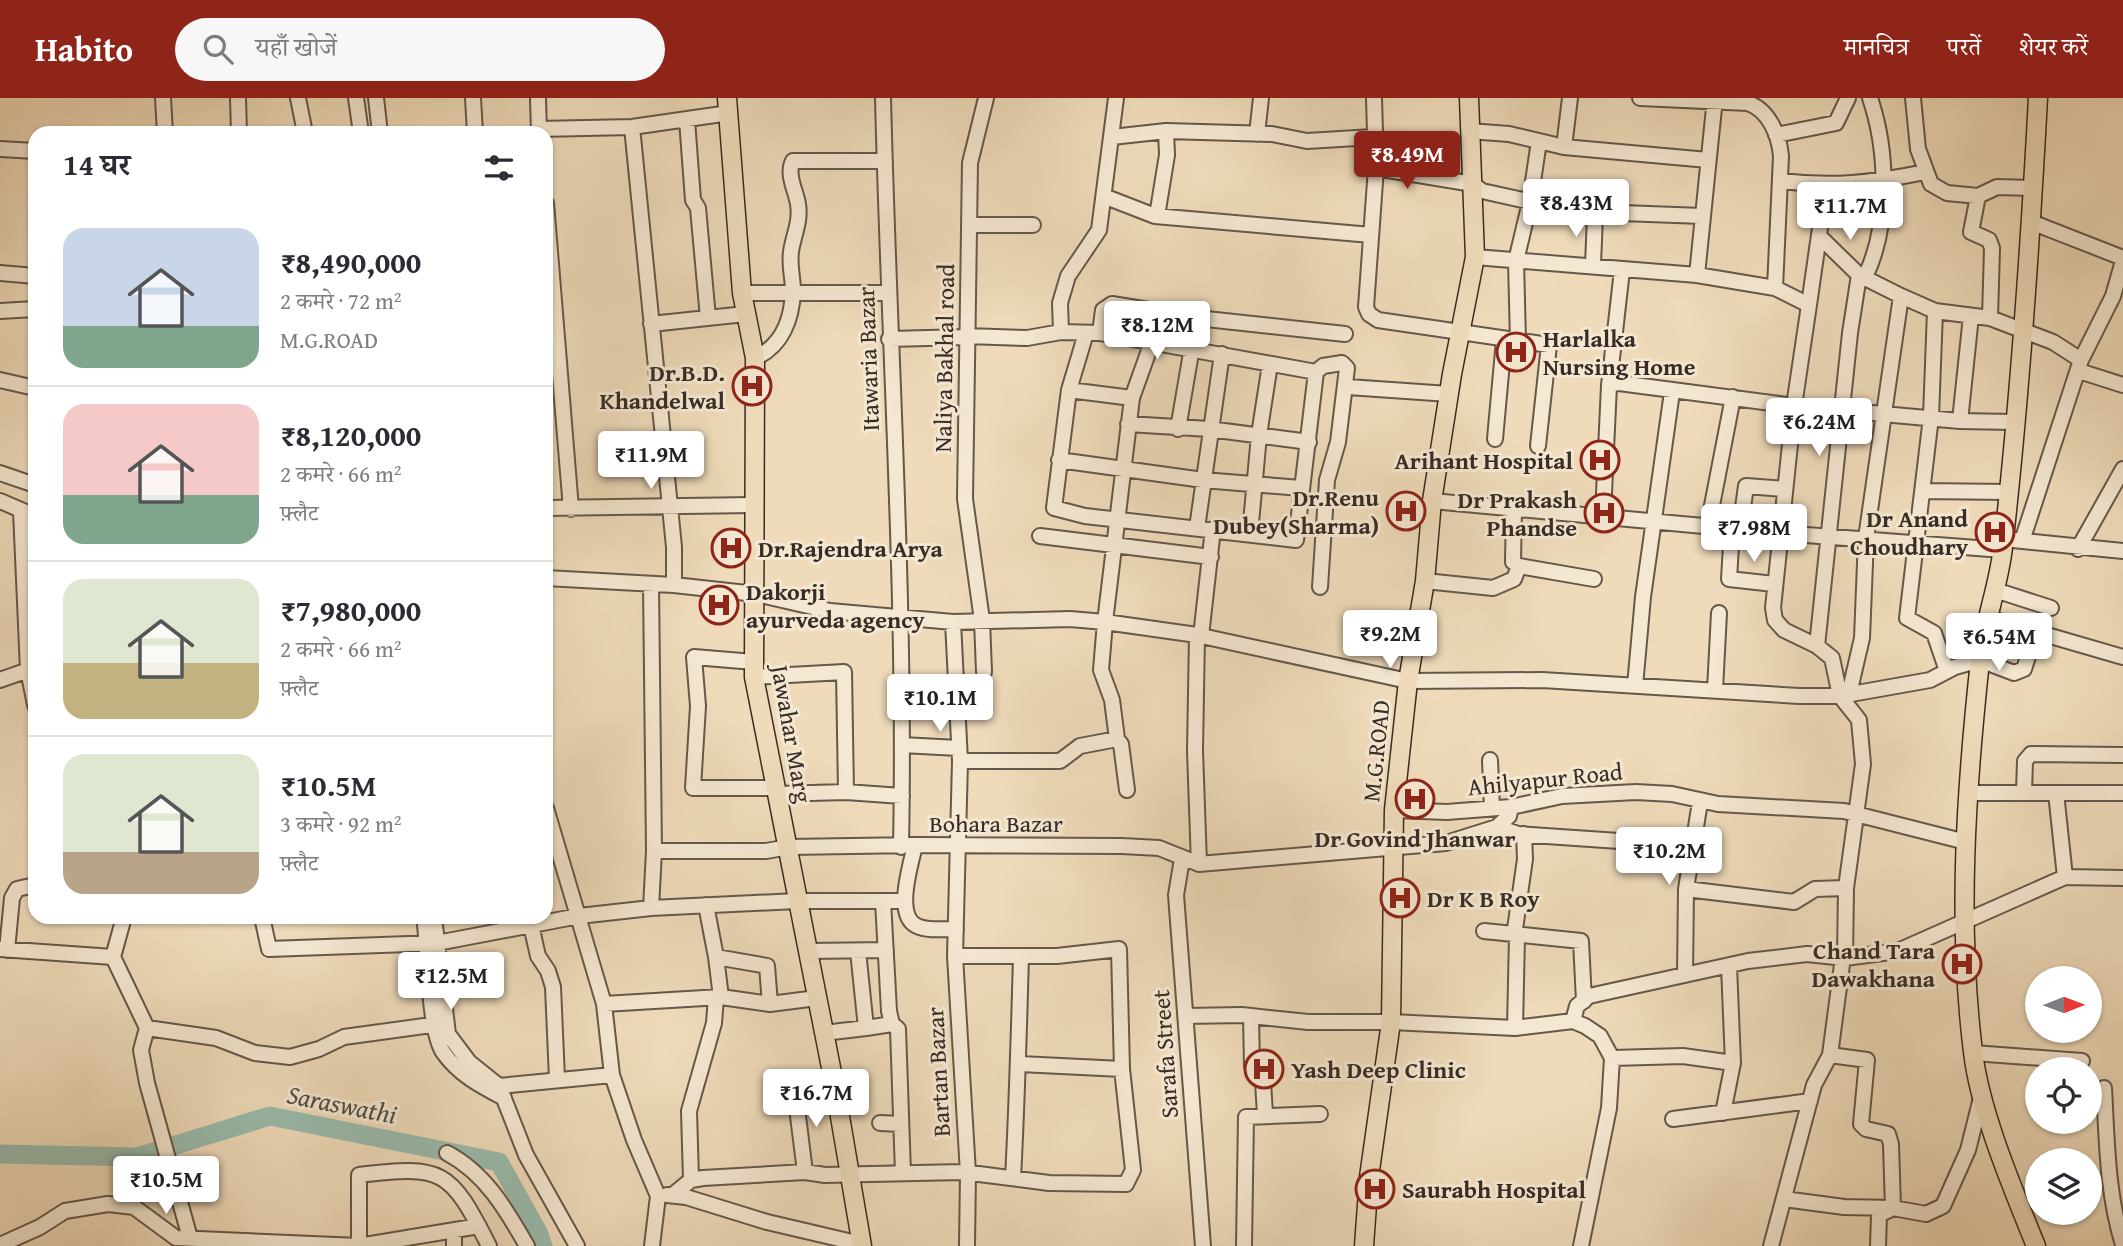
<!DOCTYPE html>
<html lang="hi">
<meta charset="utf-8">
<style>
:root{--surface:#fff;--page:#f7f7f7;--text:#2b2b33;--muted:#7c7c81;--line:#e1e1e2;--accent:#8f2418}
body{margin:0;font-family:"Gentium Book Plus","Noto Serif Devanagari",serif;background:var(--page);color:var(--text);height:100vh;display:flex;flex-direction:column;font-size:26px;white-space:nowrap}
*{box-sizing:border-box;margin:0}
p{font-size:23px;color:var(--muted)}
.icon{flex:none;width:38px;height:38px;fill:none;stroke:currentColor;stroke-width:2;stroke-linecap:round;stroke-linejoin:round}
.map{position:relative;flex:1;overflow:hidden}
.drawer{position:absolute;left:28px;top:28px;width:525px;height:798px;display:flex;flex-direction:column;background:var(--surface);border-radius:21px;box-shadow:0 2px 5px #0004}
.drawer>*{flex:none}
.needle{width:46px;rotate:89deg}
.controls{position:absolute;left:2025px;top:868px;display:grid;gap:14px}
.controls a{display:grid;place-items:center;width:77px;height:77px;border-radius:50%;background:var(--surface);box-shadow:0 2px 5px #0004;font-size:35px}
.price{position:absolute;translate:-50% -60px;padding:0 16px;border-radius:7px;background:#fff;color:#222;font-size:23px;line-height:46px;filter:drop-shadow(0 2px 4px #0008)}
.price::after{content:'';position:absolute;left:50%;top:42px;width:21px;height:16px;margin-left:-10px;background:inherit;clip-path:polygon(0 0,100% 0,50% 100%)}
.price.selected{background:var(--accent);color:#fff}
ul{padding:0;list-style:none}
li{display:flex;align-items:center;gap:21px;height:175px;padding:0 35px}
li+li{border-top:2px solid var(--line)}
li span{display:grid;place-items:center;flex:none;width:196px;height:140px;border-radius:21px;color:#555}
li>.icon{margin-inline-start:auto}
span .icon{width:84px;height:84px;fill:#fffc;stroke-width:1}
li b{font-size:30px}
h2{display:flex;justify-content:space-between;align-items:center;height:84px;padding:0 35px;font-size:30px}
header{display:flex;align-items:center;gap:42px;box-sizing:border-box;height:98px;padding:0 35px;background:var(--accent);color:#fff}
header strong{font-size:33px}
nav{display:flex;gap:38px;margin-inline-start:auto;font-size:24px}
.search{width:490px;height:63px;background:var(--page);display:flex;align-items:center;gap:18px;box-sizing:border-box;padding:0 24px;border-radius:38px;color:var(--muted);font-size:26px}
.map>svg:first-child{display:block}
</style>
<header>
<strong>Habito</strong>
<div class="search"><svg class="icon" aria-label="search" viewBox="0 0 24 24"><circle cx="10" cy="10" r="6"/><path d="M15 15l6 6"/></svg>यहाँ खोजें</div>
<nav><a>मानचित्र</a><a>परतें</a><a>शेयर करें</a></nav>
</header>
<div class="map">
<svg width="2123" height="1148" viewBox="0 0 2123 1148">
<rect width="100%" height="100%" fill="#efdbba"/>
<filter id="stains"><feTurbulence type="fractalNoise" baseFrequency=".00286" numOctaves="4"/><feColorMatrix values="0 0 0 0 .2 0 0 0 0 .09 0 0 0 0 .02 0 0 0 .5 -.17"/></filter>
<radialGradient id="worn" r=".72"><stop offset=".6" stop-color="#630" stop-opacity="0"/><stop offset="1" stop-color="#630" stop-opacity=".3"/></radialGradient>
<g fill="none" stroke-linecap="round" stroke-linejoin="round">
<path stroke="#9abbad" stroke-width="19" d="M0 1056 137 1059 270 1018 499 1064 538 1134 543 1148"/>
<defs>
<path id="minor" d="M163 0 165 35
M238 0 239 35
M298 0 305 35
M356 0 361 35
M376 0 380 35
M473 0 475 35
M538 0 539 35
M883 0C889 250 906 499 901 749
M1374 0 1376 70 1473 86 1482 93 1595 118 1622 115 1702 118
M1640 0 1748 5C1769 12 1779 37 1781 58L1775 190
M1913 0 1918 51 1931 86 1947 95 1978 98 1997 89 2033 90
M687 22 693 102 698 110 708 220
M632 29 674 449V487
M539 31 632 29 729 15
M1469 33 1509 36 1564 49 1708 62
M1257 36 1261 0
M1776 37 1836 25 1848 0
M1112 39 1166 33 1272 36 1307 43 1373 39
M1564 49 1570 0
M0 51 35 53
M1376 70 1366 209 1369 216 1378 222 1549 247 1538 348
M1780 83C1833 89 1872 85 1925 74
M1978 98 1971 134 1989 142 1992 150 1990 220
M1106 99 1155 118 1371 137
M546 105 571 411
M1157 118 1167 57 1166 33
M2031 124 2123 160
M969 127H1033
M1819 138 1859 177 1901 198 1935 213 1990 220 2053 244 2081 262
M1475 159 1697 177 1775 190 1809 207 1794 308 1773 510 1775 522 1784 532 1817 548 1832 560 1840 598 1859 622 1863 666 1846 790 1845 860
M1593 167 1595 118
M0 175 35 178
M1697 177 1715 0
M1865 179C1890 128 1888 53 1870 0
M742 195H888
M1809 207 1826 88
M0 213 35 211
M1935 213 1931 319 1907 520 1934 535 1947 573
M651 226 745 216
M1061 234 1060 205 1068 178 1099 132 1116 0
M1086 235 1069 292 1054 410 1085 418 1296 442 1316 274
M1100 235 1103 212 1112 206 1197 220 1345 236
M966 238 1027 240 1061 234 1100 235 1316 274 1323 268 1342 265 1347 270 1338 344 1327 382 1320 489
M889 241 967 239
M1518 244 1516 163 1530 104 1539 43
M755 260C782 248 792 221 793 193 793 180 789 167 791 154 793 138 801 124 798 106 796 93 786 76 793 63H885
M2079 273 2123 287
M0 282 35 290
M1346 286 1348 289 1449 296
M1609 287 1619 285 1794 308 1960 323 2014 324
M1069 292 1132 300
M1960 323 1971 218
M1128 326 1209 331 1309 344
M1178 331 1197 220
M1495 341 1504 242
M1059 362 1203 382 1301 390
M0 375 35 387
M1923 393 2009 394
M0 403 35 418
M1432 403 1780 435 2003 452
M546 410 753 407
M1514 411 1513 464 1519 468 1594 481
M21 413 28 572 35 607
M1603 417 1609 287 1622 172
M1708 428 1733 299
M1197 430 1222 256
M1732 431 1729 481 1774 486
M1740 431 1746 388 1785 391
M1250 436 1259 337 1270 266
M1040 438 1211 459
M2013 442 2123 453
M2022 443 2081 262 2113 198 2123 163
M2078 451 2123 371
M546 480 674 487 756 496 830 513 953 524 1070 521 1105 524 1197 537 1408 583 1542 582 1799 598H1840L1930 582 1955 569 1980 562 2014 575 2024 571 2036 534
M1425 483 1493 490 1514 481 1519 468
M1995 492 2051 510
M1988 520 2123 559
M953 524 960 663 955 858 968 1075 967 1148
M1197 537 1195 653 1199 766
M1201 538 1213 431
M1817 548 1850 235 1859 177
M754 564 694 559 698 608 693 690H775
M984 574 982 522 965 401 970 65 986 0
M754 579 844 574 846 694
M0 582 34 570
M1635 588 1643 499 1672 294
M1715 592 1719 515
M1849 596 1862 540 1866 440 1901 198
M1117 641 1112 602 1101 572 1105 524 1132 300 1152 244
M902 647 958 650
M1490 662 1492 710
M960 663H1060L1080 648 1117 641 1121 646 1127 692
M1969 695H2123
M2024 695 2025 663 2031 656 2122 657
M2056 695 2065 779
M776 696 846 694 902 698
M546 710 604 906 612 977 634 1042 658 1098 652 1148
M1394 712 1447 714 1511 709 1562 698 1636 694 1672 696 1718 706 1844 713 1966 744
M1497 729 1518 736 1692 748
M915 747C911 766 894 818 917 828 927 833 944 831 956 831
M654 753H766L789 749 915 747 1122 748 1159 750 1199 766 1446 745 1497 729 1509 718 1511 709
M1182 761 1176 797 1203 1148
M1686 791 1794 804 1815 791 1846 790
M883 803 889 913 892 926 898 931 903 1075
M706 807 716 859
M651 810 654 753 651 486
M262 819 269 851 437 845 579 818 651 810 797 803H904
M424 819C429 850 428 931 443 954 458 976 481 988 504 1000
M434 819 448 936 469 964 499 988 526 1057 577 1148
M531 827 538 858 548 873 553 889 557 981
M1484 833 1581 843 1584 903
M1514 838 1525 761 1524 736
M0 851 113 859 147 930 216 940 255 955 290 959 319 951 344 939 446 925
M7 852 12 800 17 791 35 787
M809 853 886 852
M858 853 866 930 892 926
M113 859 124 819
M1685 877 1686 791 1700 704
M721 899 716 859 767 868 770 906
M604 906 721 899 770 906 817 900
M1186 918 1242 917 1308 924H1391L1515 930 1573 923 1585 928 1600 938 1612 960 1609 1010 1581 1148
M1251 918 1252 968 1263 984 1265 1016
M1573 923 1577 908 1589 898 1748 863 1807 856 1845 860 1898 853 2065 779 2123 780
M147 930 141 952 147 985 190 1140
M1515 930 1517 838
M824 935 866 930
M1973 955 2082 963
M1830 957 1867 962 1861 1026 1866 1031 1888 1036 1891 1046 1893 1110 1879 1117 1878 1148
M1612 960 1683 958 1733 965
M1020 966 1122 971
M499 988 612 977
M2104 990C2107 1044 2107 1095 2123 1147
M1723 1015 1733 965 1729 868
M1673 1021 1810 1003
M880 1025 901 1026
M447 1055C485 1075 506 1111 527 1148
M805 1074 796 1002 805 996 836 995
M1013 1080C1017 1006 1019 932 1021 858
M691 1082 689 1013 714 925 716 899
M674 1096 691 1082 703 1080 805 1074 825 1077 963 1074 1049 1085 1126 1086 1133 1072 1122 971 1119 851 1057 858H955
M667 1097 686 1099 767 1124 861 1146
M1784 1101 1844 1109 1893 1110 1926 1116 1943 1108 1968 1052 1982 996
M0 1147 40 1129 65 1113 108 1106 134 1109 176 1140 359 1148 479 1128
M359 1148V1077C443 1067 450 1071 489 1148
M454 1148V1132
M1244 1148 1246 1019 1320 1016
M1771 1148 1814 987 1830 957 1843 859"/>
<path id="major" d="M727 0 742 195 755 260 754 579 836 995 862 1148
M1364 1148 1369 1079 1391 924 1394 712 1408 583 1425 483 1432 403 1452 276 1475 159 1469 0
M2036 1148C2013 1091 1980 1014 1973 954 1957 824 1966 692 1980 563 1984 524 1999 487 2003 449 2020 300 2030 150 2038 0"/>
</defs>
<use href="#minor" stroke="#65584b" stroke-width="18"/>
<use href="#major" stroke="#372c26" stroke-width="21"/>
<use href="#minor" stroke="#f5e8d2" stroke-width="14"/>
<use href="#major" stroke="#efdbba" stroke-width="18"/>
</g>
<defs>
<symbol id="hospital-ring" viewBox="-11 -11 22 22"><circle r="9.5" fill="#f5e8d2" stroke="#8f2418" stroke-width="1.5"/><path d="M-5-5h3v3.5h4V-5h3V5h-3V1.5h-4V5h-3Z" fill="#8f2418"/></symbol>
</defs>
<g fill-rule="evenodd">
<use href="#hospital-ring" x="1494" y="232" width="44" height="44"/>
<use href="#hospital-ring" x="730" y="266" width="44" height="44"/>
<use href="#hospital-ring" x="1578" y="340" width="44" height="44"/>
<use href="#hospital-ring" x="1384" y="391" width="44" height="44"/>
<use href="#hospital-ring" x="1582" y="393" width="44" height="44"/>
<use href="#hospital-ring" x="1973" y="412" width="44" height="44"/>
<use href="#hospital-ring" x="709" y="428" width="44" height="44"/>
<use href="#hospital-ring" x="697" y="485" width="44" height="44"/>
<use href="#hospital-ring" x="1393" y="679" width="44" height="44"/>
<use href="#hospital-ring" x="1378" y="778" width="44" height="44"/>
<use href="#hospital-ring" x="1940" y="844" width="44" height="44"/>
<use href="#hospital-ring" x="1242" y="949" width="44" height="44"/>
<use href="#hospital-ring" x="1353" y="1069" width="44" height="44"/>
</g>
<g text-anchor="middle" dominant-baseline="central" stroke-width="6" stroke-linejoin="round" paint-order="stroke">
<g font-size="24" font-weight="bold" fill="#372c26" stroke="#f5e8d2" text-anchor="start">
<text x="1543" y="240">Harlalka<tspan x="1543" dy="28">Nursing Home</tspan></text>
<text x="725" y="274" text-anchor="end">Dr.B.D.<tspan x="725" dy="28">Khandelwal</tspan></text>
<text x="1573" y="362" text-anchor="end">Arihant Hospital</text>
<text x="1379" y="399" text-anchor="end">Dr.Renu<tspan x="1379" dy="28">Dubey(Sharma)</tspan></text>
<text x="1577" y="401" text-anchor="end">Dr Prakash<tspan x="1577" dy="28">Phandse</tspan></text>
<text x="1968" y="420" text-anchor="end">Dr Anand<tspan x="1968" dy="28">Choudhary</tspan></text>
<text x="758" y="450">Dr.Rajendra Arya</text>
<text x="746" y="493">Dakorji<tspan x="746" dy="28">ayurveda agency</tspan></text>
<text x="1415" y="740" text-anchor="middle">Dr Govind Jhanwar</text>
<text x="1427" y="800">Dr K B Roy</text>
<text x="1935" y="852" text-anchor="end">Chand Tara<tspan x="1935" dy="28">Dawakhana</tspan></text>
<text x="1291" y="971">Yash Deep Clinic</text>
<text x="1402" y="1091">Saurabh Hospital</text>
</g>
<g font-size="24" fill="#372c26" stroke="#f5e8d2">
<text transform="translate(944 260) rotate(-89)">Naliya Bakhal road</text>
<text transform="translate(868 261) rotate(-92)">Itawaria Bazar</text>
<text transform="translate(792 636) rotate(80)">Jawahar Marg</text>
<text transform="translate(1376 653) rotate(-84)">M.G.ROAD</text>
<text transform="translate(1545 681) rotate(-6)">Ahilyapur Road</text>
<text x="996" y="725">Bohara Bazar</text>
<text transform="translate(1165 956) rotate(-94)">Sarafa Street</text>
<text transform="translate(938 974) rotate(-93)">Bartan Bazar</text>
</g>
<g font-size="26" font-style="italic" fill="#505048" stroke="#f5e8d2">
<text transform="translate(342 1006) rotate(11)">Saraswathi</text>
</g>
</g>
<rect width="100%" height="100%" filter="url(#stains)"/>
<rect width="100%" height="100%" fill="url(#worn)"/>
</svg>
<div class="controls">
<a><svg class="needle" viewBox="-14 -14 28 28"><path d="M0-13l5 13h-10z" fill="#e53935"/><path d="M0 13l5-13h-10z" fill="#7c7c81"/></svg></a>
<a><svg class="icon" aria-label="locate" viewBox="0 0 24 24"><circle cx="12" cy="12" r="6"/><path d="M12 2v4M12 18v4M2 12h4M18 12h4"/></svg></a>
<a><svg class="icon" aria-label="layers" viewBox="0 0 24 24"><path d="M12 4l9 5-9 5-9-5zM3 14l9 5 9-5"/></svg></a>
</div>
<b class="price selected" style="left:1407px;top:93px">₹8.49M</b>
<b class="price" style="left:1576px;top:141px">₹8.43M</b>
<b class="price" style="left:1850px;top:144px">₹11.7M</b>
<b class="price" style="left:1157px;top:263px">₹8.12M</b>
<b class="price" style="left:1819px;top:360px">₹6.24M</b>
<b class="price" style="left:651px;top:393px">₹11.9M</b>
<b class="price" style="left:1754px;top:466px">₹7.98M</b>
<b class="price" style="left:1390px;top:572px">₹9.2M</b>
<b class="price" style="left:1999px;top:575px">₹6.54M</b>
<b class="price" style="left:940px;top:636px">₹10.1M</b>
<b class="price" style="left:1669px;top:789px">₹10.2M</b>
<b class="price" style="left:451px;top:914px">₹12.5M</b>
<b class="price" style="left:816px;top:1031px">₹16.7M</b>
<b class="price" style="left:166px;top:1118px">₹10.5M</b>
<section class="drawer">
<h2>14 घर<svg class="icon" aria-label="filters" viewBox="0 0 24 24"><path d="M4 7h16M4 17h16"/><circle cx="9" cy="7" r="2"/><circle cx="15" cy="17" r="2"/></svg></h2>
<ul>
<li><span style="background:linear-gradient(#c9d6e8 70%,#7fa58c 0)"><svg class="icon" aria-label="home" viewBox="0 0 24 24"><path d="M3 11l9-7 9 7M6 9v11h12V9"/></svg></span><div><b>₹8,490,000</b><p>2 कमरे · 72 m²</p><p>M.G.ROAD</p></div></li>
<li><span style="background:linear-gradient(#f6c9c9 65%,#7fa58c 0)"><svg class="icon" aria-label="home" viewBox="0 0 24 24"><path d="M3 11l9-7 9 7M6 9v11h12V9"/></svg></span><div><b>₹8,120,000</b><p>2 कमरे · 66 m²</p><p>फ़्लैट</p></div></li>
<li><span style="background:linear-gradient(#dfe7d0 60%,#c2b280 0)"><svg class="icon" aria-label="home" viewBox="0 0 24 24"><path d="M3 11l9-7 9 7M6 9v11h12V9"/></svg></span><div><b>₹7,980,000</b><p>2 कमरे · 66 m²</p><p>फ़्लैट</p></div></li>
<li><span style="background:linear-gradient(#dfe7d0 70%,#b9a48a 0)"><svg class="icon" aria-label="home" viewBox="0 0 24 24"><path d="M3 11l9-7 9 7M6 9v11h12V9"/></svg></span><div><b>₹10.5M</b><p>3 कमरे · 92 m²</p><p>फ़्लैट</p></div></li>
</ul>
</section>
</div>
